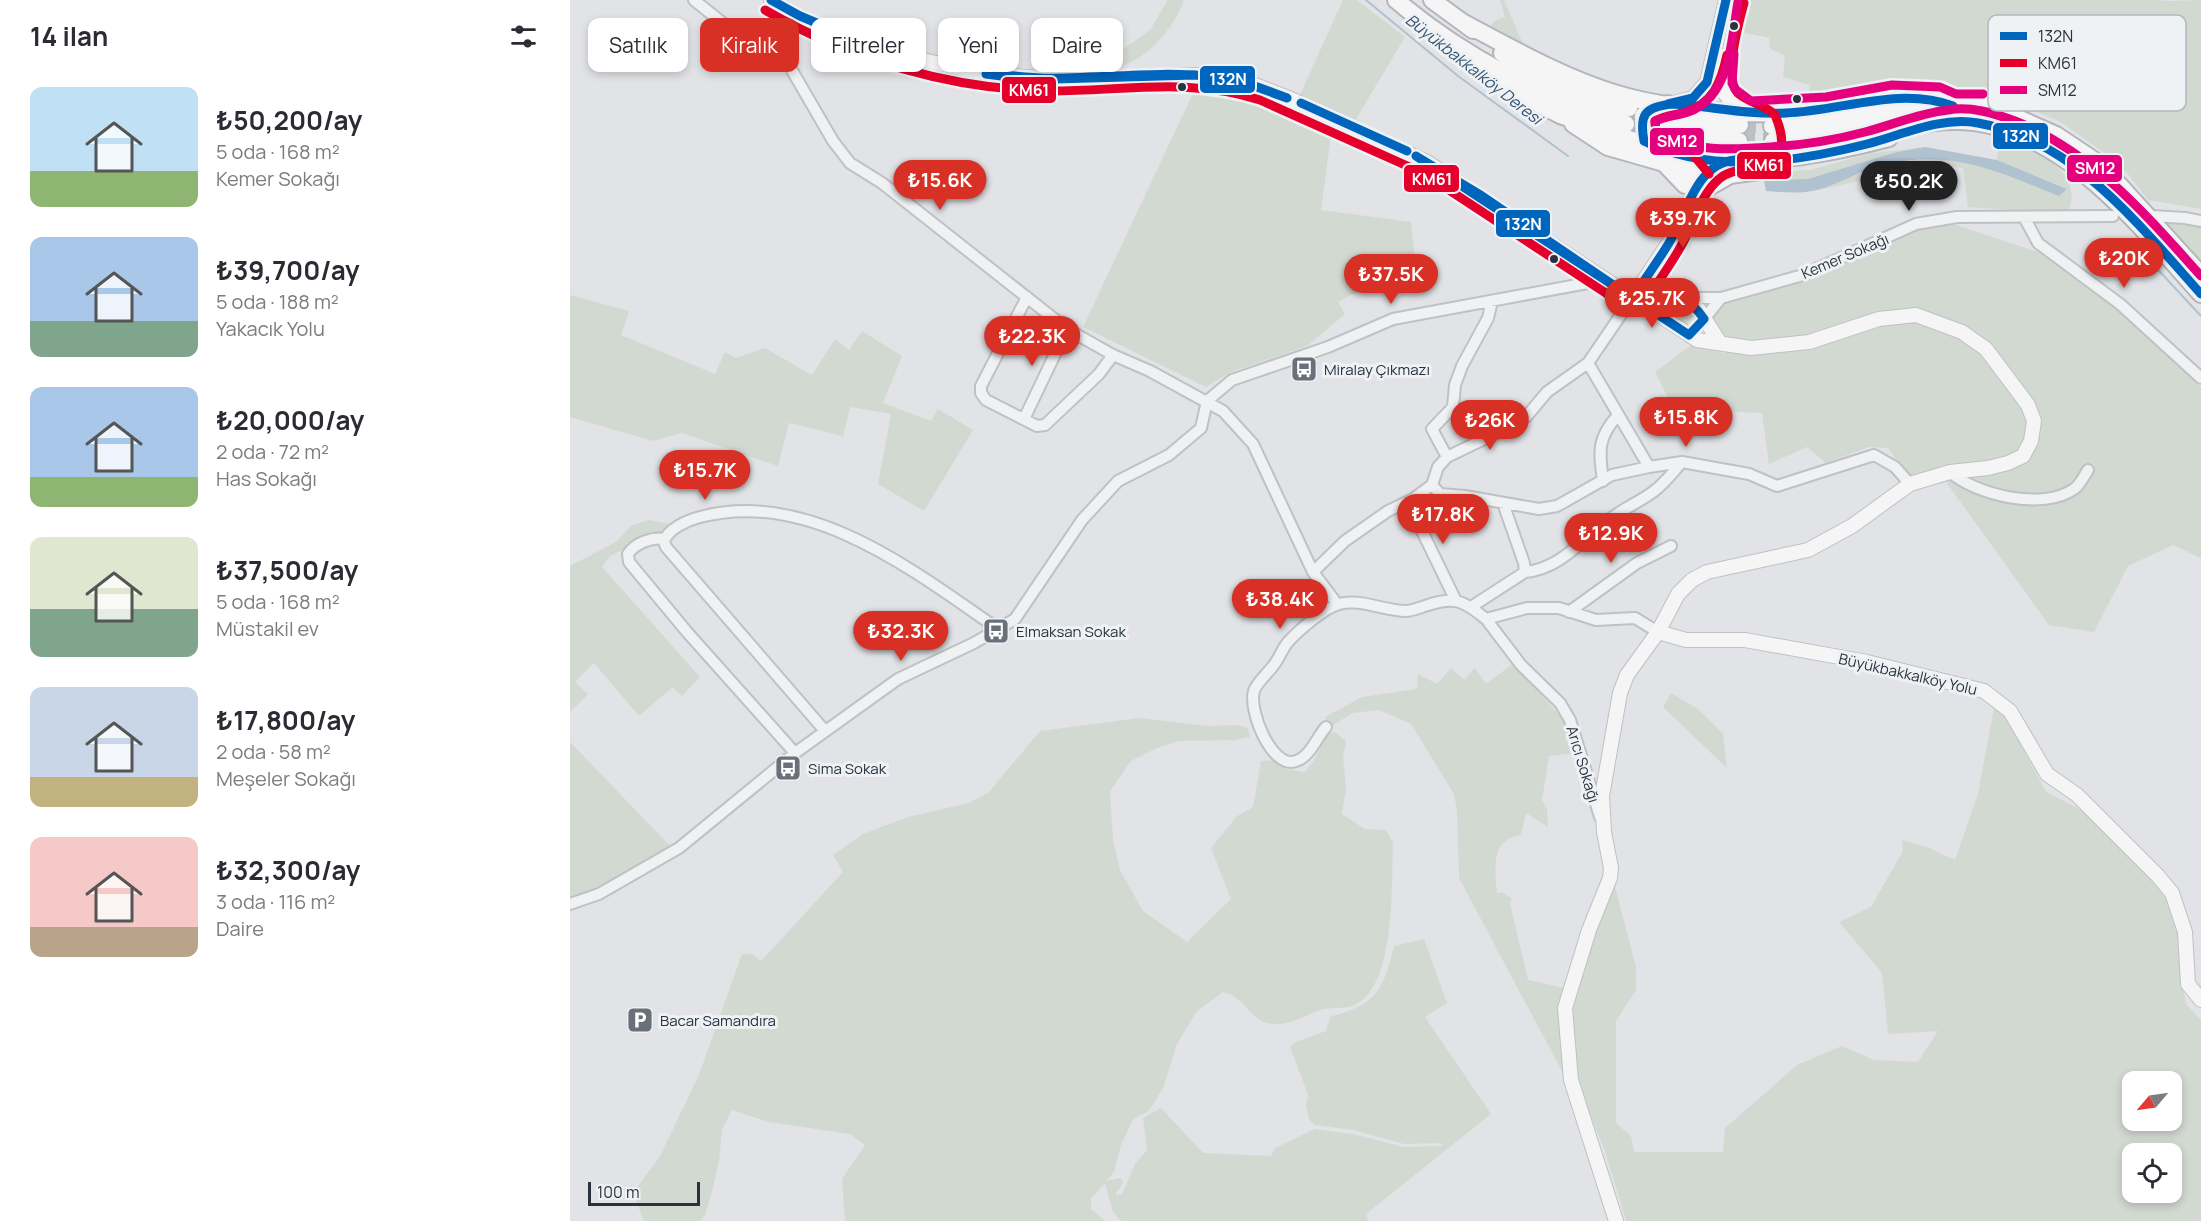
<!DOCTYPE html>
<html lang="tr">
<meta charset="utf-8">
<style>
:root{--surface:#fff;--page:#f2f2f3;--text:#2b2b33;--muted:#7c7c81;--accent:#d93025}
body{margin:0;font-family:Manrope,sans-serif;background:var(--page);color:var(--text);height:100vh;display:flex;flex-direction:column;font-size:22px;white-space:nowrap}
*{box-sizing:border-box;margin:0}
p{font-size:20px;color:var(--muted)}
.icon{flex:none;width:33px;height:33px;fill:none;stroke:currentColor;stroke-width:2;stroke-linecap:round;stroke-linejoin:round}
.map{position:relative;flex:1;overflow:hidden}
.drawer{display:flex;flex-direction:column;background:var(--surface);width:570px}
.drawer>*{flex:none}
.guide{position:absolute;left:18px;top:18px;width:570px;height:54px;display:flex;gap:12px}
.needle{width:39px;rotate:241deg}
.buttons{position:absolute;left:1552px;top:1071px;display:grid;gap:12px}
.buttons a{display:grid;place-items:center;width:60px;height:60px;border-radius:12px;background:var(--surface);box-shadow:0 3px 9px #0003;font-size:30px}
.scale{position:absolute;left:18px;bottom:15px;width:112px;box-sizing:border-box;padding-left:6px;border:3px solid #29323e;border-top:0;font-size:16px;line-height:21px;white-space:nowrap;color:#29323e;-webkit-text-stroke:4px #eef2f5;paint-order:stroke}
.price{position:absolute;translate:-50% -51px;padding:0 14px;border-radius:21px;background:var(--accent);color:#fff;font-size:20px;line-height:39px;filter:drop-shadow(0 2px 3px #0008)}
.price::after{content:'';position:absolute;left:50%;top:36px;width:18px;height:14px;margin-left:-9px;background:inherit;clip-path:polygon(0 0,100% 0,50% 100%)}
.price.on{background:#222;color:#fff}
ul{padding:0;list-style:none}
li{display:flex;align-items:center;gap:18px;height:150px;padding:0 30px}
li span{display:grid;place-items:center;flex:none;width:168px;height:120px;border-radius:12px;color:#555}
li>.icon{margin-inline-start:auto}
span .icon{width:72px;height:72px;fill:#fffc;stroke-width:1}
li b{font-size:26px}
h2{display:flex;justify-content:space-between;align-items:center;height:72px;padding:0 30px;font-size:26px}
.tag{padding:0 21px;border-radius:12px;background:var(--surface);box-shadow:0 3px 9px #0003;font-size:21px;line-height:54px}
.tag.on{background:var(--accent);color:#fff}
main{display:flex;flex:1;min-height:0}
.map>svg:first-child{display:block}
</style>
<main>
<section class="drawer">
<h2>14 ilan<svg class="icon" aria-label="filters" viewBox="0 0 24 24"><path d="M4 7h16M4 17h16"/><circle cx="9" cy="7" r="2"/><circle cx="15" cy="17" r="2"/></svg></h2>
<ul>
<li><span style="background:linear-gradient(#bfe0f5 70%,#8fb573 0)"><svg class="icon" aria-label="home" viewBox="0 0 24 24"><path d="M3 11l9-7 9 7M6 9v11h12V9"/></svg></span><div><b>₺50,200/ay</b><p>5 oda · 168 m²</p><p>Kemer Sokağı</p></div></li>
<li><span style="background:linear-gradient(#a9c7e8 70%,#7fa58c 0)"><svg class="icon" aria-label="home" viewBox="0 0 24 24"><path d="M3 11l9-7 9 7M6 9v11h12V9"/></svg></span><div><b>₺39,700/ay</b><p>5 oda · 188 m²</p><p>Yakacık Yolu</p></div></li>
<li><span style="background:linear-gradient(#a9c7e8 75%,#8fb573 0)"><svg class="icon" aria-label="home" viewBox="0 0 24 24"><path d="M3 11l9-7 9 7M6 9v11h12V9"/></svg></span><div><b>₺20,000/ay</b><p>2 oda · 72 m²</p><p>Has Sokağı</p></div></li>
<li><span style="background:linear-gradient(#dfe7d0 60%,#7fa58c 0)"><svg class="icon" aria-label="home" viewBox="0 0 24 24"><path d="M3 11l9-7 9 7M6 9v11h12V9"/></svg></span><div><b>₺37,500/ay</b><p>5 oda · 168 m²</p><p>Müstakil ev</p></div></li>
<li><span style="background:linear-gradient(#c9d6e8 75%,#c2b280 0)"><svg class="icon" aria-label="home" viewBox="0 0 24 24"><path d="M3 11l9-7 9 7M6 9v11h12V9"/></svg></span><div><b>₺17,800/ay</b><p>2 oda · 58 m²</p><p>Meşeler Sokağı</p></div></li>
<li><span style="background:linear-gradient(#f6c9c9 75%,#b9a48a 0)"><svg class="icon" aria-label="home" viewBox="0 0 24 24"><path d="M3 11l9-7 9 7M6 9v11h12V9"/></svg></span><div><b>₺32,300/ay</b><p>3 oda · 116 m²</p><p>Daire</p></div></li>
</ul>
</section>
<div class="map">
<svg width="1631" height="1221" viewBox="0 0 1631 1221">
<rect width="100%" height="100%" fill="#e1e3e6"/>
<path fill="#d2d9d1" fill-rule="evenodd" d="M598 0H614C602 32 576 61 542 69 527 72 509 71 494 71L541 58 580 30Z
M773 0H787L835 37 783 124 729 97Z
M930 0H934L953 44 921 26 924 21 935 17Z
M1173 0H1588C1603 2 1616 0 1631 0V209L1578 200 1559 175 1533 152 1491 122 1439 100 1320 88 1238 97 1240 85 1213 77 1215 55 1200 49 1199 38 1163 30Z
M626 87 680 94 762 128 751 210 841 222 846 267 830 269 768 302 775 314 737 346 661 372 636 387 513 327Z
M1429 137C1459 149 1514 167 1499 210L1492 213 1398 207 1393 168 1364 164 1244 191 1315 164 1356 159 1390 160 1496 188 1427 160Z
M1357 147 1323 153 1238 179 1194 180 1192 173 1240 170 1302 153Z
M1588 219 1631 227V266Z
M1374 221 1468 252 1557 316 1617 367 1631 388V558L1603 545 1558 566 1524 632 1479 625 1376 482 1346 488 1318 448 1299 447 1256 463 1237 447 1199 464 1192 413 1104 409 1085 372 1120 346 1155 353 1159 342 1143 333 1136 316 1160 299 1334 229Z
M0 295 59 311 51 335 145 374 155 352 166 358 195 348 242 375 265 339 279 350 292 331 332 356 313 403 361 421 368 409 403 430 354 511 308 484 321 414 280 407 273 436 219 423 208 466 112 433 83 441 0 417Z
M1077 302 1114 304 1124 315 1117 325 1109 326Z
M78 520 105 525 40 556 32 567 130 677 112 696 103 687 69 716 24 663 5 682 18 694 0 712V566L46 542 61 526Z
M944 663 995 722 1006 753 979 756 972 800 977 809 978 827 956 813 951 835C920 839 925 870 927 893H933L942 899 940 903 958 980 994 988 989 1004 997 1071 993 1073 889 878 887 810 884 794 841 724 809 710 783 713 758 728 755 717 792 697 847 689 848 674 867 684 881 668 894 680 905 668 916 684Z
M1101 693 1128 709 1153 734 1157 768 1093 707Z
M1424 708 1428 709 1435 715 1476 792 1512 810 1588 887 1597 900 1607 929 1609 962 1616 1004 1631 1020V1221H1056L1036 1154 1007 1080 1001 1011 1025 925 1044 883 1066 967V990L1046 1021V1123L1061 1136 1064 1152H1153L1155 1128 1227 1065 1272 1046 1304 1060 1348 1062 1368 1031 1318 1034 1312 973 1269 922 1301 907 1333 851 1332 840 1357 847 1385 860 1408 794ZM1563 1082H1602V1120H1563ZM1563 1154H1602V1192H1563Z
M570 718 637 726 668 725 678 728 680 737 665 740 609 741 587 748 561 761 540 791 543 840 550 870 573 911 617 942 661 899 641 848 667 816 683 807 691 761 707 760 716 769 735 772 744 760 758 734 765 732 776 741 773 757 776 788 772 814 795 829 816 830 823 843C821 882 827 990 782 1006 772 1009 761 1007 750 1010 734 1016 715 1028 697 1023 681 1019 673 996 653 992L627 1011 607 1044 593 1088 579 1111 563 1119 551 1145 544 1172 536 1181 551 1178 553 1183 546 1193 547 1196 552 1194 565 1164 577 1150 573 1118 591 1108 633 1153 701 1156 705 1148 745 1129 783 1134 834 1147 873 1146 871 1143 834 1144 783 1130 745 1125 739 1119 736 1105 738 1095 720 1047 726 1042 756 1031 760 1017C807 1004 813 991 824 946L854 939 877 1003 855 1017 921 1114 796 1214 798 1221H551L543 1212 535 1183 521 1198V1209L535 1221H275L272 1179 295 1145 280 1134 199 1122 162 1110 152 1129 149 1161 142 1192 135 1215 130 1221H74L63 1193 90 1156 129 1075 172 954H182L191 961 273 872 263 855 293 834 338 817 399 803 419 792 470 731Z
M0 742 101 847 27 891 0 896Z"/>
<path fill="#b0c1d0" d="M1355 147 1427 160 1497 189 1489 196C1429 172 1383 149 1316 164 1290 170 1267 186 1242 191 1227 194 1212 192 1196 191L1194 180 1238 179 1323 153Z"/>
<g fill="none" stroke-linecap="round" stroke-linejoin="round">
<path stroke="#b0c1d0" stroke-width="2" d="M796 0 888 76 998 156
M1578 259 1631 316"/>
<path stroke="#bcc0c4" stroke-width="16" stroke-dasharray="16 8" stroke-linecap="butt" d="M1170 125 1202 126
M1169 141H1203"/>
<defs>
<path id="minor" d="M124 0 154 24 220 67 263 141 280 163 312 183 497 329 543 355 580 371 653 411 683 444 743 572 767 604
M1581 216 1615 218 1631 221
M1454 217 1468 243 1550 304 1631 378
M457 297 411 386V393L416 400 467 426 475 425 529 374 543 355
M1114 298H1151L1233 275 1346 224 1387 217 1543 216
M1134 319 1151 298
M1018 363 1079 467
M454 419 497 329
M877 457 862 429 883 407 885 385 892 366 918 318 922 301
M1380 472C1406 495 1473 511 1504 489 1510 485 1514 476 1518 470
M1033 481C1029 451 1027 438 1048 415
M862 485 870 494 895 496 969 509 987 506 1042 475 1079 467 1112 462 1179 474 1207 486 1304 455 1325 467 1340 484
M838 502 885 599
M94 539C82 537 65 543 58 554L59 562 117 632 225 753
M743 572 775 541 818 511 843 499 862 485 868 467 877 457 939 427 956 417 977 392 1018 363 1063 297
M955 572C991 569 1013 538 1040 519 1053 509 1069 502 1083 492 1094 484 1103 472 1112 462
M901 607 955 572 954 563 933 503
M999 612 1067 563 1101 546
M916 619 951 665 990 703 1000 720 1030 817
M756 727C747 737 740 757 726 761 702 770 678 710 684 691 687 682 698 673 703 666 709 659 712 649 718 642 728 631 754 608 769 604 790 598 814 611 836 611 843 611 851 607 858 605 885 596 894 601 916 619L957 608H989L1026 620 1065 618 1088 632
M255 731 96 547 94 542C97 529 118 520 130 517 239 488 344 571 428 629
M0 904 29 894 109 848 225 753 328 679 404 643 445 619 512 520 548 481 599 455 631 428 637 401 662 380 758 347 823 319 1034 280"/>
<path id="major" d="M201 0 223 14 265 33 348 59 417 74 482 79 628 75 685 85 721 99 857 162 1127 340 1181 348 1239 342 1309 319 1346 315 1392 332 1416 349 1458 405 1464 421 1461 441 1453 456 1438 463 1418 468 1380 472 1340 484 1282 526 1238 550 1137 572 1122 580 1108 594 1088 632 1057 675 1050 693 1032 796 1034 832 1041 868 1040 878 1019 930 995 1008 1001 1080 1046 1221
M1152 56C1147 89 1151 94 1177 113
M1100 104 1123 98 1137 82 1156 0
M1063 297 1100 241 1130 182
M1063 297 1114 298 1129 310 1150 343
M1088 632 1116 640H1175L1297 662 1414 691 1440 711 1477 774 1507 795 1588 876 1602 893 1615 932 1618 984 1631 1000"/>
<path id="highway" d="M826 0C889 54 977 101 1056 124
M862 0 903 30
M894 23C943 49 994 78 1047 94 1083 105 1139 112 1177 113 1203 114 1233 113 1259 109 1300 103 1344 87 1383 106
M932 53C968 82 1015 98 1059 108
M935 86 990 115 1082 147
M1098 104 1080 108 1073 116 1074 141C1127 180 1259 154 1319 138
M1084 114 1136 124 1170 125
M1003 124 1038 147 1094 163 1115 185
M1202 126 1255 123 1326 111 1401 105 1425 108 1486 135 1531 165 1631 275
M1080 130 1169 141
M1203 141C1238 139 1272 136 1307 130 1332 127 1359 121 1384 121 1488 120 1568 224 1631 294
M1108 155 1130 182 1144 167 1153 161
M1137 188 1160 175 1212 168"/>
</defs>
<use href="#minor" stroke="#bfc1c4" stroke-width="14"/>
<use href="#major" stroke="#bec0c3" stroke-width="16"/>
<use href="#highway" stroke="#b3b6ba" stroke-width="20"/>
<use href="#minor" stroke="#f0f1f2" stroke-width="10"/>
<use href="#major" stroke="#f5f5f6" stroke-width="14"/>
<use href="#highway" stroke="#f5f5f6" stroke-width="16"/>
<defs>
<path id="bus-1" d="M201 0 230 16 292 42 230 16Z
M416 74 484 79 625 75 670 81 717 98
M416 74C493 86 570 68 646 77 671 80 694 89 717 98
M731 103 837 151
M731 103 837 151
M1098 104 1123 98 1137 82 1156 0
M1383 106C1329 86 1272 111 1216 113 1177 115 1140 106 1102 104 1075 107 1069 114 1074 141 1140 175 1227 162 1297 144 1332 135 1371 116 1408 123 1503 139 1570 226 1631 294
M846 156 909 194 1058 295
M846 156 1058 295
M1058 295C1092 308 1108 280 1134 319L1119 335Z
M1063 297C1075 279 1088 261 1099 243 1116 215 1126 163 1165 160"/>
<path id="bus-2" d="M195 10C281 60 382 90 482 91 552 91 621 77 690 100L853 173 1057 307
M1139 174 1115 145 1086 135 1085 121C1094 116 1104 115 1113 113 1143 104 1151 83 1157 55
M1073 304C1086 285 1100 266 1111 246 1123 225 1130 195 1149 179 1166 164 1193 175 1207 155 1216 144 1210 127 1205 115 1195 105 1180 103 1169 94 1152 80 1169 22 1174 3"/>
<path id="bus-3" d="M1168 2C1162 35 1161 86 1130 106 1116 116 1100 114 1085 121L1086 133C1121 152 1162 150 1201 147 1233 145 1265 140 1295 132 1322 125 1350 113 1378 110 1401 106 1423 113 1445 121 1522 151 1577 216 1631 276
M1164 54 1162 83 1165 89 1181 101 1256 97 1322 85 1370 87 1386 94H1413"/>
</defs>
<use href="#bus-1" stroke="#eef2f5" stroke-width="14"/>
<use href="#bus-2" stroke="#eef2f5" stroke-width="14"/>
<use href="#bus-3" stroke="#eef2f5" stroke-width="14"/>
<use href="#bus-1" stroke="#0065bd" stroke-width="9"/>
<use href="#bus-2" stroke="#e4002b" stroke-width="9"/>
<use href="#bus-3" stroke="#e5007d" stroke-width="9"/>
</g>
<defs>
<symbol id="bus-square" viewBox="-11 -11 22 22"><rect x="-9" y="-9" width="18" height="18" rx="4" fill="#697079" stroke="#eef2f5"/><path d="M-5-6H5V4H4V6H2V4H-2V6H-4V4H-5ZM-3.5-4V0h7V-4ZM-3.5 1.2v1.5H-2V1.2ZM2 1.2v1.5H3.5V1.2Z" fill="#fff"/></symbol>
<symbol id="parking-square" viewBox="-11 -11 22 22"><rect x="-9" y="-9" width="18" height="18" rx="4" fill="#697079" stroke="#eef2f5"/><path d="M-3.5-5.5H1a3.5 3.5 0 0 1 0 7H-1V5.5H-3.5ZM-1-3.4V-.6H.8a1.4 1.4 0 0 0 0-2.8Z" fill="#fff"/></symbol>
</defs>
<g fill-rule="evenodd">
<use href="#bus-square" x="719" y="354" width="30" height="30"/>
<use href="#bus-square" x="411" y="616" width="30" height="30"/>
<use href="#bus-square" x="203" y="753" width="30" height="30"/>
<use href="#parking-square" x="55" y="1005" width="30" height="30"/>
</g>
<g fill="#29323e" stroke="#eef2f5" stroke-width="2">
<circle cx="1164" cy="26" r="5"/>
<circle cx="612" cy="87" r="5"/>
<circle cx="1227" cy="99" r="5"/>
<circle cx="984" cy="259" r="5"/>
</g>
<g text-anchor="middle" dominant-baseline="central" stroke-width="6" stroke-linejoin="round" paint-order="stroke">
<g font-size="15" fill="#29323e" stroke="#eef2f5">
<text transform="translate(1275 256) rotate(-23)">Kemer Sokağı</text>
<text transform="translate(1338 674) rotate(13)">Büyükbakkalköy Yolu</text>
<text transform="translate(1013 764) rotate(73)">Arıcı Sokağı</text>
</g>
<g font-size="15" fill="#29323e" stroke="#eef2f5" text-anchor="start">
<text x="754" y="369">Miralay Çıkmazı</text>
<text x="446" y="631">Elmaksan Sokak</text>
<text x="238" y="768">Sima Sokak</text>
<text x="90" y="1020">Bacar Samandıra</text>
</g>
<g font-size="16" font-style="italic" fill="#355370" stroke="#eef2f5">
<text transform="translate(904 69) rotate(38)">Büyükbakkalköy Deresi</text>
</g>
</g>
<rect x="1418" y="15" width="198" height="96" rx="9" fill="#eef2f5" stroke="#b3b8be" stroke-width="1.5"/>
<rect x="1430" y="32" width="27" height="8" fill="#0065bd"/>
<rect x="1430" y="59" width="27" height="8" fill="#e4002b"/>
<rect x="1430" y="86" width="27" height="8" fill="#e5007d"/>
<g font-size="16" fill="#29323e">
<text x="1468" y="42">132N</text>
<text x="1468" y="69">KM61</text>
<text x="1468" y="96">SM12</text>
</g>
<g stroke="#eef2f5" stroke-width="2">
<rect x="629" y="65" width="57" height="29" rx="6" fill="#0065bd"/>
<rect x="431" y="76" width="56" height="28" rx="6" fill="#e4002b"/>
<rect x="1422" y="122" width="57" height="28" rx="6" fill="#0065bd"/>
<rect x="1079" y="127" width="56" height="29" rx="6" fill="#e5007d"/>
<rect x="1166" y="151" width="56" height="29" rx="6" fill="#e4002b"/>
<rect x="1496" y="154" width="57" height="29" rx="6" fill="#e5007d"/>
<rect x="833" y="164" width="57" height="29" rx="6" fill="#e4002b"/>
<rect x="925" y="209" width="56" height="29" rx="6" fill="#0065bd"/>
</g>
<g font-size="16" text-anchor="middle" font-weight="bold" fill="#fff">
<text x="658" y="85">132N</text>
<text x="459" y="96">KM61</text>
<text x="1451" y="142">132N</text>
<text x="1107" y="147">SM12</text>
<text x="1194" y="171">KM61</text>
<text x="1525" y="174">SM12</text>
<text x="862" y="185">KM61</text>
<text x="953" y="230">132N</text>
</g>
</svg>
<div class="buttons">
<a><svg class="needle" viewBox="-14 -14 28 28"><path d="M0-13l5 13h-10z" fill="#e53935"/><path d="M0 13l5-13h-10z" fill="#7c7c81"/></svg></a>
<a><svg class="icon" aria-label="locate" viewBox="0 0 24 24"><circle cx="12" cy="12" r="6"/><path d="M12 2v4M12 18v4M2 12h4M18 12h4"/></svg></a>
</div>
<div class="scale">100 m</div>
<b class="price" style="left:370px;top:211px">₺15.6K</b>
<b class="price on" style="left:1339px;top:212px">₺50.2K</b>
<b class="price" style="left:1113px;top:249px">₺39.7K</b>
<b class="price" style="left:1554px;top:289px">₺20K</b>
<b class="price" style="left:821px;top:305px">₺37.5K</b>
<b class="price" style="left:1082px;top:329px">₺25.7K</b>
<b class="price" style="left:462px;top:367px">₺22.3K</b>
<b class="price" style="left:1116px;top:448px">₺15.8K</b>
<b class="price" style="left:920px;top:451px">₺26K</b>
<b class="price" style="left:135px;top:501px">₺15.7K</b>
<b class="price" style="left:873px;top:545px">₺17.8K</b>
<b class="price" style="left:1041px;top:564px">₺12.9K</b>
<b class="price" style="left:710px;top:630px">₺38.4K</b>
<b class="price" style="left:331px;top:662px">₺32.3K</b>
<div class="guide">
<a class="tag">Satılık</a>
<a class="tag on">Kiralık</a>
<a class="tag">Filtreler</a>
<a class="tag">Yeni</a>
<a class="tag">Daire</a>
</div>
</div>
</main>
